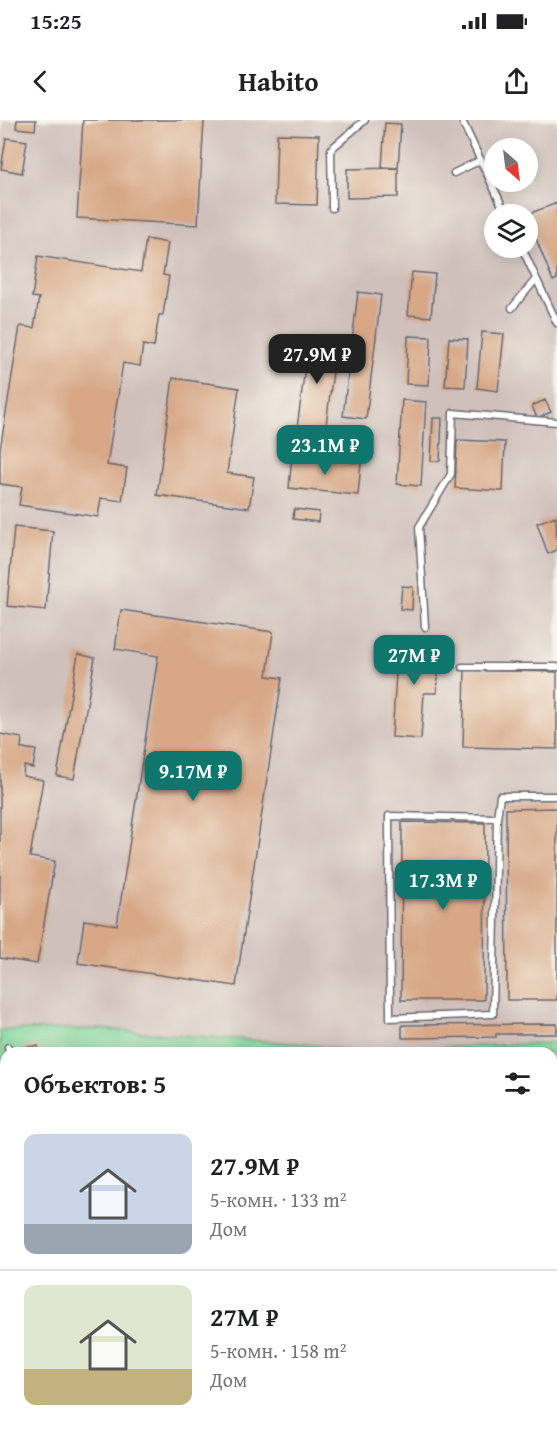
<!DOCTYPE html>
<html lang="ru">
<meta charset="utf-8">
<style>
:root{--surface:#fff;--page:#f2f2f2;--text:#202124;--muted:#757577;--line:#e0e0e0;--accent:#0f766e}
body{margin:0;font-family:"Gentium Book Plus",serif;background:var(--page);color:var(--text);height:100vh;display:flex;flex-direction:column;font-size:22px;white-space:nowrap}
*{box-sizing:border-box;margin:0}
p{font-size:20px;color:var(--muted)}
.icon{flex:none;width:33px;height:33px;fill:none;stroke:currentColor;stroke-width:2;stroke-linecap:round;stroke-linejoin:round}
.map{position:relative;flex:1;overflow:hidden}
.sheet{position:absolute;left:0px;top:927px;width:558px;height:386px;display:flex;flex-direction:column;background:var(--surface);border-radius:18px 18px 0 0;box-shadow:0 3px 15px #0003}
.sheet>*{flex:none}
.needle{width:39px;rotate:152deg}
.tools{position:absolute;left:484px;top:18px;display:grid;gap:12px}
.tools a{display:grid;place-items:center;width:54px;height:54px;border-radius:50%;background:var(--surface);box-shadow:0 3px 15px #0003;font-size:30px}
.price{position:absolute;translate:-50% -51px;padding:0 14px;border-radius:12px;background:var(--accent);color:#fff;font-size:20px;line-height:39px;filter:drop-shadow(0 2px 3px #0008)}
.price::after{content:'';position:absolute;left:50%;top:36px;width:18px;height:14px;margin-left:-9px;background:inherit;clip-path:polygon(0 0,100% 0,50% 100%)}
.price.active{background:#222;color:#fff}
ul{padding:0;list-style:none}
li{display:flex;align-items:center;gap:18px;height:150px;padding:0 24px}
li+li{border-top:2px solid var(--line)}
li span{display:grid;place-items:center;flex:none;width:168px;height:120px;border-radius:12px;color:#555}
li>.icon{margin-inline-start:auto}
span .icon{width:72px;height:72px;fill:#fffc;stroke-width:1}
li b{font-size:26px}
h2{display:flex;justify-content:space-between;align-items:center;height:72px;padding:0 24px;font-size:26px}
.status{display:flex;justify-content:space-between;align-items:center;height:42px;padding:0 30px;background:var(--surface);direction:ltr}
.status svg{height:16px;fill:currentColor}
header{display:flex;justify-content:space-between;align-items:center;height:78px;padding:0 24px;background:var(--surface);font-size:27px;font-weight:700}
.map>svg:first-child{display:block}
</style>
<div class="status"><b>15:25</b><svg viewBox="0 0 49 12"><path d="M0 12V9h3v3zM5 12V6h3v6zM10 12V3h3v9zM15 12V0h3v12zM26 1h20v11H26zM47 4h2v5h-2z"/></svg></div>
<header><svg class="icon" aria-label="back" viewBox="0 0 24 24"><path d="M15 5l-7 7 7 7"/></svg>Habito<svg class="icon" aria-label="share" viewBox="0 0 24 24"><path d="M12 15V3M7 8l5-5 5 5M5 13v7h14v-7"/></svg></header>
<div class="map">
<svg width="557" height="1312" viewBox="0 0 557 1312">
<rect width="100%" height="100%" fill="#f7f3e8"/>
<filter id="ink" filterUnits="userSpaceOnUse"><feTurbulence type="fractalNoise" baseFrequency=".0167" numOctaves="2"/><feDisplacementMap in="SourceGraphic" scale="12" xChannelSelector="R" yChannelSelector="G"/><feConvolveMatrix kernelMatrix="1 2 1 2 8 2 1 2 1" color-interpolation-filters="sRGB"/></filter>
<filter id="wash" filterUnits="userSpaceOnUse"><feTurbulence type="fractalNoise" baseFrequency=".008" numOctaves="4" result="noise"/><feDisplacementMap in="SourceGraphic" scale="24" xChannelSelector="R" yChannelSelector="G"/><feGaussianBlur stdDeviation="1.35" result="paint"/><feColorMatrix in="noise" values="0 0 0 0 0 0 0 0 0 0 0 0 0 0 0 0 0 1.4 0 .05"/><feComposite in="paint" operator="in"/></filter>
<g filter="url(#wash)">
<rect width="100%" height="100%" fill="#f1ead4"/>
<path fill="#cfc0bb" fill-rule="evenodd" d="M4 0H557V920L357 932 304 924 99 909 0 910V24ZM495 28H528V62H495ZM495 94H528V128H495Z"/>
<path fill="#7dd599" stroke="#507c6a" stroke-width="1.5" d="M99 909 304 924 357 932 557 922V1207L552 1209V933H6V1306L160 1307 138 1312H0V910Z"/>
<path fill="#66b681" stroke="#446c5e" stroke-width="1.5" d="M557 1207V1312H138L160 1306H552V1209Z"/>
<g id="blocks">
<path fill="#d7a786" d="M17 0H36L35 10 16 8Z
M83 0H204L198 105 77 98Z
M385 3 401 4 398 48 382 47Z
M277 14 319 15 317 85 275 84Z
M6 18 27 21 22 53 1 49Z
M398 48V77L347 78V49Z
M557 83V159L553 161 528 99V94Z
M146 119 168 123 163 155 169 156 163 195H159L154 227 143 225 140 246 123 243 107 345 127 348 122 381 101 378 98 397 19 385 22 367 0 364V330L20 206 34 208 39 178 32 177 38 136 141 152Z
M412 152 435 154 431 197 408 195Z
M358 172 381 175 366 299 343 296Z
M482 212 504 214 498 271 477 268Z
M408 216 431 217 429 265 406 264Z
M309 218 337 221 325 312 297 308Z
M449 218 468 219 465 267 445 266Z
M173 258 239 268 227 353 254 357 249 388 157 375Z
M402 280 426 282 421 366 397 364Z
M545 280 551 292 537 298 532 286Z
M433 298H442L440 341H431Z
M457 320 505 322 503 371 455 368Z
M292 336 361 343 358 375 289 368Z
M294 389 319 392 318 402 293 399Z
M556 396 557 430 548 434 537 403Z
M14 407 53 411 46 490 7 486Z
M402 466 413 467 412 490 400 489Z
M121 490 273 512 267 556 282 558 236 866 78 843 84 800 117 805 158 536 115 529Z
M398 522 440 524 437 573H424L421 619 392 617Z
M78 534 95 538 74 659 57 656Z
M465 550 557 552V629L463 627Z
M0 614 22 618 21 628 36 630 33 648 24 646 23 656 43 660 30 737 55 741 37 844 0 838Z
M557 688V880H507L506 689Z
M402 702 485 703 484 880H401Z
M557 904V914H496V917L402 918V905Z
M38 926V933H23V927Z
M557 1116V1124L552 1125V1117Z
M557 1141V1151H554L552 1142Z"/>
</g>
</g>
<g filter="url(#ink)">
<use href="#blocks" fill-opacity="0" stroke="#6a6871" stroke-width="1.5"/>
<g fill="none" stroke-linecap="round" stroke-linejoin="round">
<defs>
<path id="lane" d="M463 3 506 94
M454 53 481 40
M332 88 331 29 365 0
M522 128 557 203
M512 188 536 159
M425 507 419 407 451 354 453 293 557 302
M462 547H557
M497 698 389 696 390 898 493 894 497 698 500 676H557
M8 927 10 933
M552 951 557 950
M552 1047 557 1067
M0 1068 6 1066
M552 1201 557 1200
M552 1223 557 1222
M79 1306 80 1312
M87 1312 113 1306
M170 1312 194 1306"/>
</defs>
<use href="#lane" stroke="#6a6871" stroke-width="9"/>
<use href="#lane" stroke="#fff" stroke-width="6"/>
</g>
</g>
</svg>
<div class="tools">
<a><svg class="needle" viewBox="-14 -14 28 28"><path d="M0-13l5 13h-10z" fill="#e53935"/><path d="M0 13l5-13h-10z" fill="#757577"/></svg></a>
<a><svg class="icon" aria-label="layers" viewBox="0 0 24 24"><path d="M12 4l9 5-9 5-9-5zM3 14l9 5 9-5"/></svg></a>
</div>
<b class="price active" style="left:317px;top:265px">27.9M ₽</b>
<b class="price" style="left:325px;top:356px">23.1M ₽</b>
<b class="price" style="left:414px;top:566px">27M ₽</b>
<b class="price" style="left:193px;top:682px">9.17M ₽</b>
<b class="price" style="left:443px;top:791px">17.3M ₽</b>
<section class="sheet">
<h2>Объектов: 5<svg class="icon" aria-label="filters" viewBox="0 0 24 24"><path d="M4 7h16M4 17h16"/><circle cx="9" cy="7" r="2"/><circle cx="15" cy="17" r="2"/></svg></h2>
<ul>
<li><span style="background:linear-gradient(#c9d6e8 75%,#9aa5b1 0)"><svg class="icon" aria-label="home" viewBox="0 0 24 24"><path d="M3 11l9-7 9 7M6 9v11h12V9"/></svg></span><div><b>27.9M ₽</b><p>5-комн. · 133 m²</p><p>Дом</p></div></li>
<li><span style="background:linear-gradient(#dfe7d0 70%,#c2b280 0)"><svg class="icon" aria-label="home" viewBox="0 0 24 24"><path d="M3 11l9-7 9 7M6 9v11h12V9"/></svg></span><div><b>27M ₽</b><p>5-комн. · 158 m²</p><p>Дом</p></div></li>
</ul>
</section>
</div>
